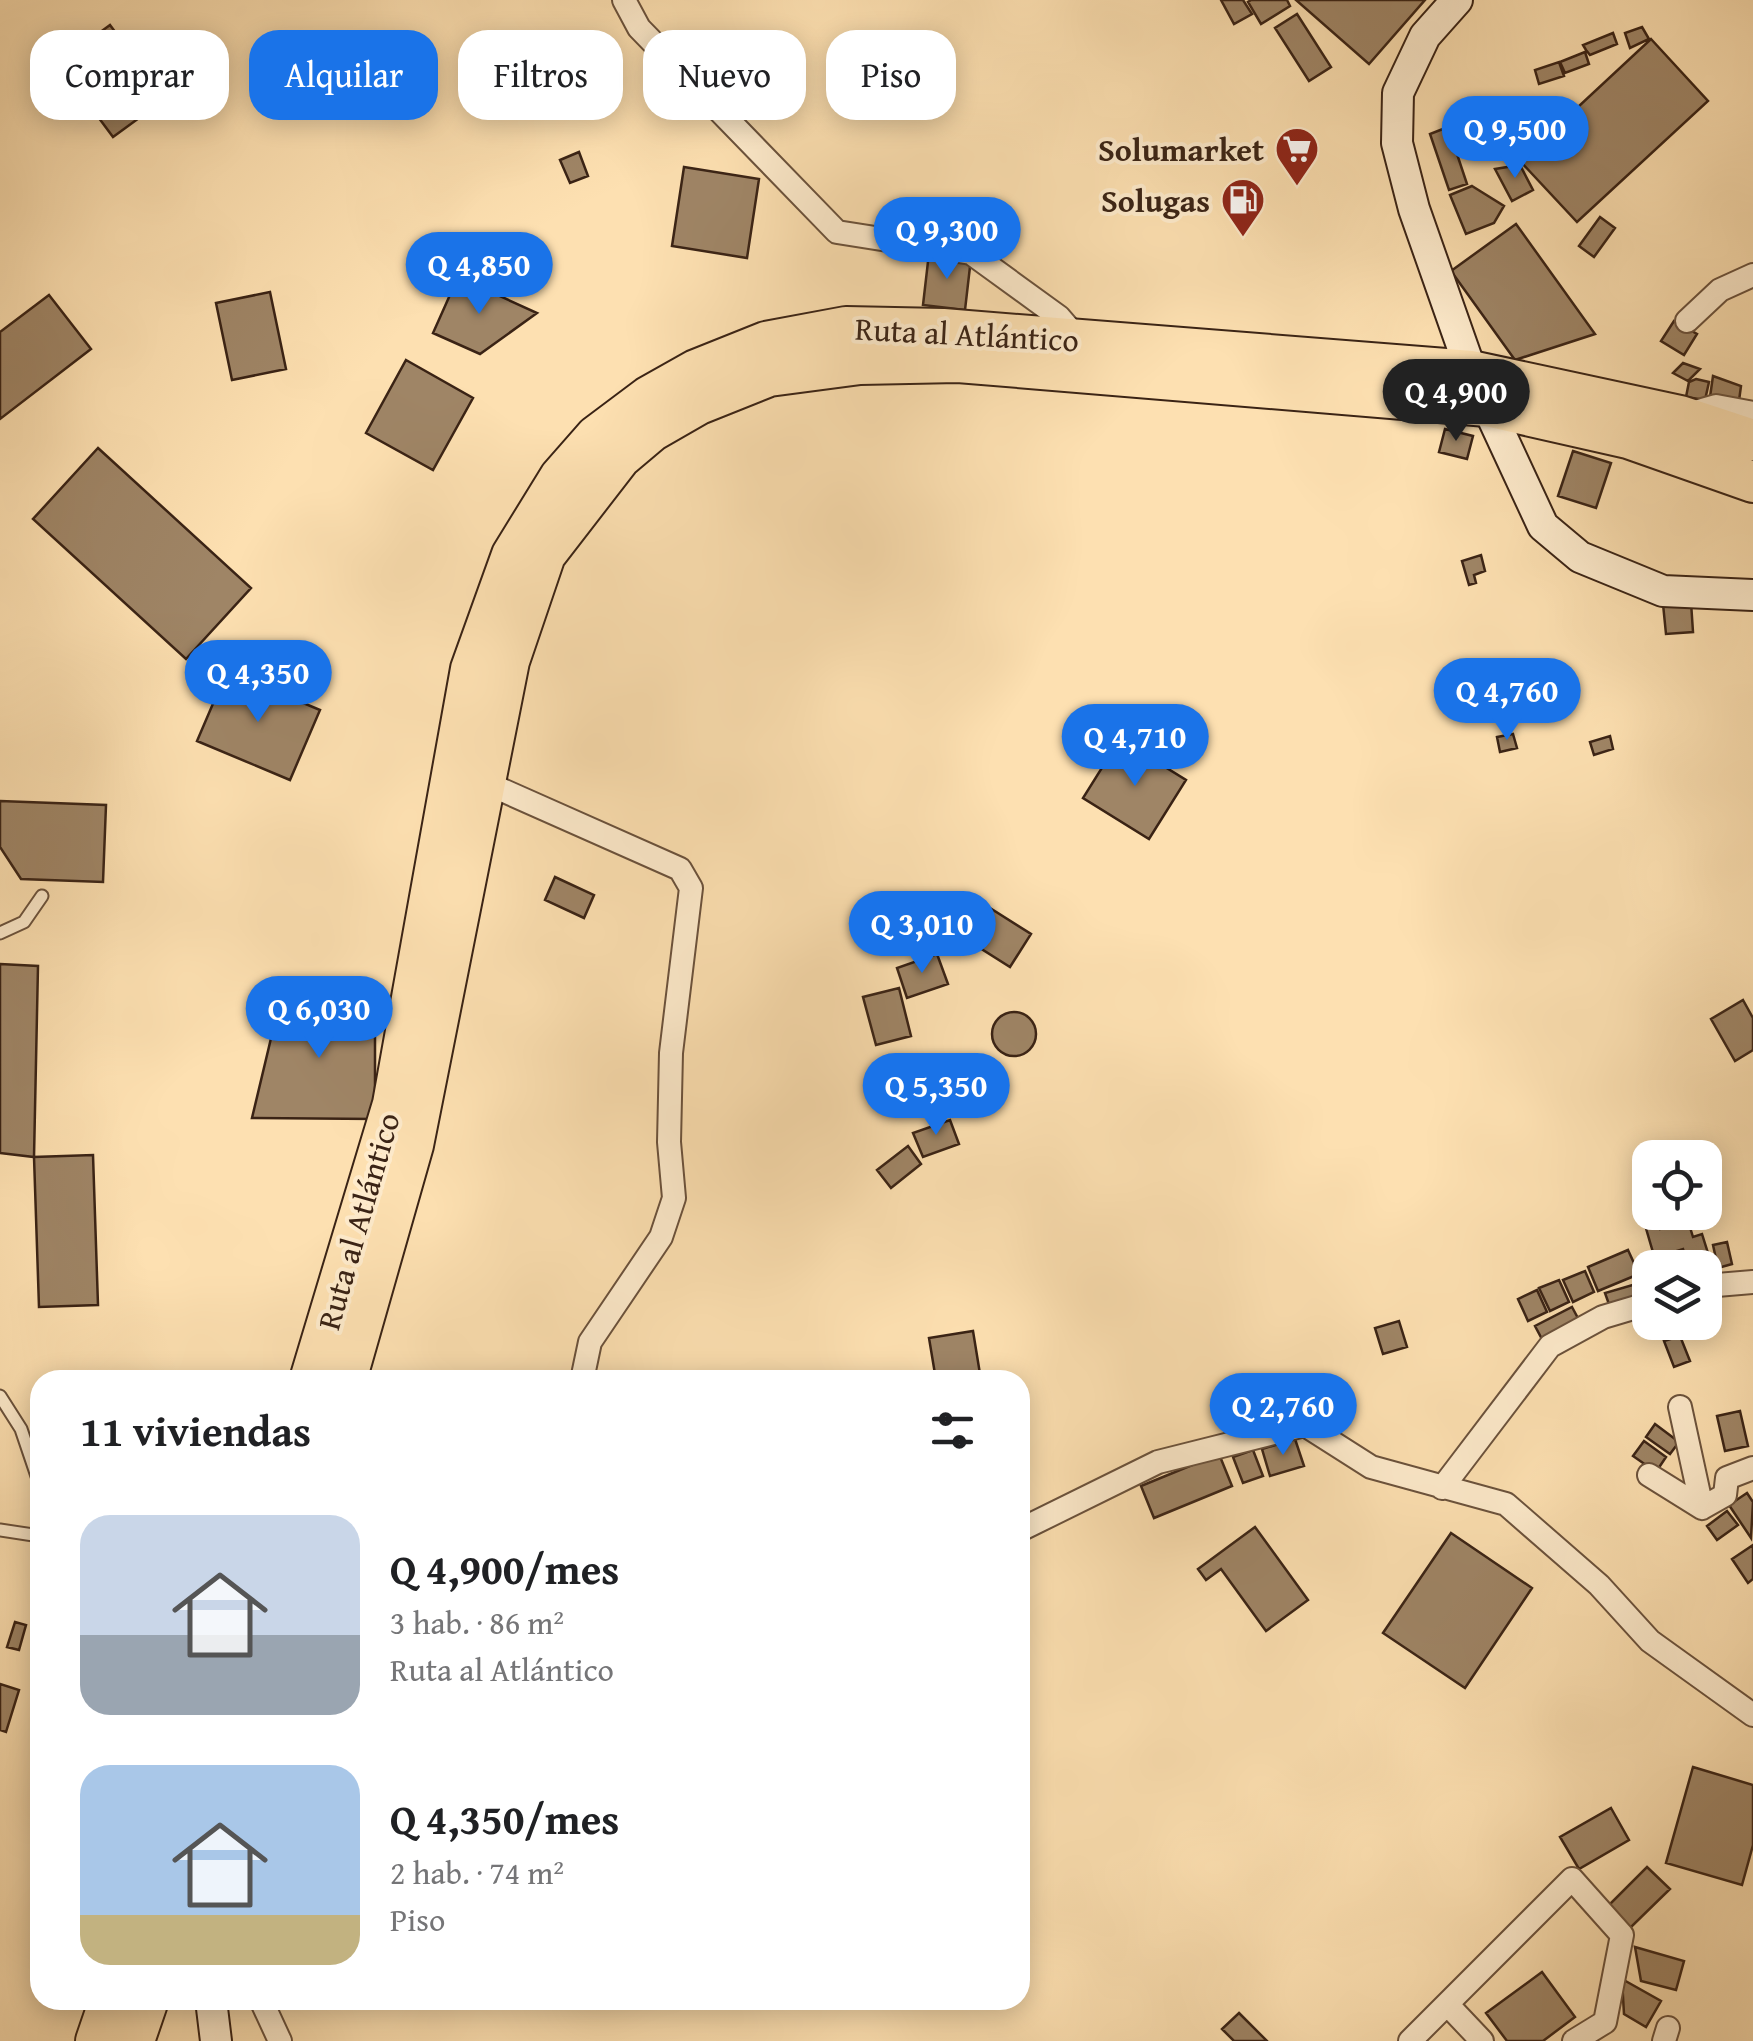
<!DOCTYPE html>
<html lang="es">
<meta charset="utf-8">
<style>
:root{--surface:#fff;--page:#f6f6f6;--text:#202124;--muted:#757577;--accent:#1a73e8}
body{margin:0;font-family:"Gentium Book Plus",serif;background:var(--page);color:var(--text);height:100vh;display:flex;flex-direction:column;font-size:38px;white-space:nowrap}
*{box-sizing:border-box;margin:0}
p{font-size:32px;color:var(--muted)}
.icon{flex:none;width:55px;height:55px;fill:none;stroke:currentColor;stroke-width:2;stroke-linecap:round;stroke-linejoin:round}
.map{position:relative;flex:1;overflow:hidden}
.sheet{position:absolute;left:30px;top:1370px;width:1000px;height:640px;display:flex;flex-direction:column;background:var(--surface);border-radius:30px;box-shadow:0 5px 25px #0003}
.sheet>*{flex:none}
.guide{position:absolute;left:30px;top:30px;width:1000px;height:90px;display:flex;gap:20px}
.fabs{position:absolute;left:1632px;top:1140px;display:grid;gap:20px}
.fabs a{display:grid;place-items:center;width:90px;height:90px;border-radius:20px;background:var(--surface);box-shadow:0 5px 25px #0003;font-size:50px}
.price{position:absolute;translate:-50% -85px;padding:0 22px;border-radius:35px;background:var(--accent);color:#fff;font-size:32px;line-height:65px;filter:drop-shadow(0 2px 5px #0008)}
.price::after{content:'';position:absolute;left:50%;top:60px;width:30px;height:22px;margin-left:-15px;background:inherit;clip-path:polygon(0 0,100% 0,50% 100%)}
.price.on{background:#222;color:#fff}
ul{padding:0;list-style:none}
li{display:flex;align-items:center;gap:30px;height:250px;padding:0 50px}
li span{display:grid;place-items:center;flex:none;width:280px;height:200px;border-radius:30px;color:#555}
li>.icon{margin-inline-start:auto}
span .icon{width:120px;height:120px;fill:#fffc;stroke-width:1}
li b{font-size:42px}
h2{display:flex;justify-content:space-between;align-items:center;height:120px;padding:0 50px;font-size:42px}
.tag{padding:0 35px;border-radius:30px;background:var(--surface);box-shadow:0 5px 25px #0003;font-size:35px;line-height:90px}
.tag.on{background:var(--accent);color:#fff}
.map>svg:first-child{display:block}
</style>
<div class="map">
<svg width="1753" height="2041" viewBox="0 0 1753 2041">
<rect width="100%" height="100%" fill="#fde0b1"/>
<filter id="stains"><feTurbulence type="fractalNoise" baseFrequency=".002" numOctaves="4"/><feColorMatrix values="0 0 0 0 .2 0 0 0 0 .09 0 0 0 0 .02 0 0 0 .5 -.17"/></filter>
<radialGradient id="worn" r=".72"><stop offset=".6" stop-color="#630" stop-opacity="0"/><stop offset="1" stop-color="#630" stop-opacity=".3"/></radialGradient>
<path fill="#9f8566" stroke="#3a2315" stroke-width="2.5" d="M1221 0H1243L1252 14 1234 24Z
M1251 0H1287L1290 6 1261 24 1248 2Z
M1296 0H1425L1369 64Z
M1297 14 1331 67 1309 81 1275 28Z
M110 25 165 99 113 137 58 63Z
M1642 27 1649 39 1630 48 1625 33Z
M1613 33 1617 44 1590 55 1586 50 1583 45Z
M1651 39 1708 101 1577 222 1520 161Z
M1585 52 1589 64 1565 73 1560 62Z
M1559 62 1564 76 1539 84 1535 70Z
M1448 127 1467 184 1449 190 1430 134Z
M579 152 588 176 570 183 560 160Z
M1520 165 1533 190 1512 201 1495 169Z
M684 167 759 179 747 258 672 246Z
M1472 186 1504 206 1494 223 1466 234 1450 195Z
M1600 217 1615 228 1594 257 1579 246Z
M1516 224 1595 334 1515 360 1451 271Z
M929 253 971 258 965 310 923 305Z
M458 277 537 313 480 354 433 333Z
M270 292 286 369 232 380 216 303Z
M49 295 91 349 0 419V332Z
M1674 321 1697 334 1684 355 1661 341Z
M406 360 473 398 433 470 366 433Z
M1683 363 1700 369 1688 381 1673 373Z
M1713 376 1741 386 1738 408 1709 404Z
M1696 379 1709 382 1705 400 1686 397 1689 382Z
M1445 429 1473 436 1467 459 1439 452Z
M98 448 251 588 186 659 33 519Z
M1573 451 1611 463 1596 508 1558 496Z
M1481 555 1485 571 1474 575 1476 583 1469 585 1462 561Z
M1691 602 1693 632 1666 634 1663 604Z
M227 671 320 710 290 780 197 741Z
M1513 734 1517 748 1500 752 1497 737Z
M1610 736 1613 749 1594 755 1590 742Z
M1120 739 1186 780 1149 839 1083 798Z
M0 801 106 805 103 882 21 879 0 847Z
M555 877 594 895 584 918 545 900Z
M971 896 1031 934 1010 967 950 929Z
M937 954 948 984 907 998 897 968Z
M0 964 38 966 34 1157 0 1153Z
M283 988 375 1010V1119L252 1118Z
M899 988 911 1036 876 1045 863 997Z
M1743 1000 1753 1018V1050L1735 1061 1711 1019Z
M992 1034a22 22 0 1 1 44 0a22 22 0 1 1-44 0Z
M950 1120 959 1144 923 1157 913 1133Z
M908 1146 921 1164 891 1188 877 1170Z
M93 1155 98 1305 39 1307 34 1157Z
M1688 1221 1693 1237 1702 1234 1712 1266 1689 1268 1683 1249 1667 1254 1670 1263 1657 1266 1645 1225 1657 1222 1660 1229Z
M1727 1242 1732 1264 1718 1268 1713 1245Z
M1628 1250 1639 1274 1598 1291 1588 1267Z
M1585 1271 1594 1292 1573 1302 1563 1280Z
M1559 1280 1569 1302 1550 1311 1539 1288Z
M1650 1280V1299L1611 1310 1605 1293Z
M1537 1290 1547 1312 1528 1321 1518 1299Z
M1572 1307 1580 1322 1543 1341 1535 1326Z
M1399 1321 1407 1347 1383 1354 1375 1328Z
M973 1331 981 1380H936L929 1338Z
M1680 1336 1690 1361 1674 1367 1664 1341Z
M1740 1411 1748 1446 1725 1451 1717 1416Z
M1655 1424 1679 1442 1670 1454 1646 1437Z
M1295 1439 1304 1466 1270 1476 1262 1449Z
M1644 1441 1666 1457 1656 1472 1633 1456Z
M1253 1450 1263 1476 1243 1483 1233 1457Z
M1219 1454 1232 1486 1154 1518 1141 1486Z
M1747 1493 1753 1502 1751 1538 1729 1505Z
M1727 1511 1738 1525 1717 1540 1707 1526Z
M1255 1527 1308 1600 1266 1631 1221 1569 1206 1580 1198 1569Z
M1451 1533 1532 1588 1465 1688 1383 1633Z
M1753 1545V1579L1748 1583 1732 1559Z
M15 1622 26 1625 19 1650 7 1647Z
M0 1684 19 1690 6 1732 0 1730Z
M1693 1767 1753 1785V1845L1742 1885 1666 1863Z
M1611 1808 1629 1840 1579 1869 1560 1837Z
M1647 1867 1670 1889 1629 1929 1607 1907Z
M1635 1947 1684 1961 1676 1990 1641 1981Z
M1542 1972 1575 2017 1543 2041H1507L1486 2013Z
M1622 1979 1661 2001 1646 2027 1624 2014Z
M1239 2013 1267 2041H1234L1222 2029Z"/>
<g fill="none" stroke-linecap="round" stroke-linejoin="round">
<defs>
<path id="lane" d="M0 933 24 922 42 896
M0 1396 21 1429 40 1485
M0 1530 40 1536"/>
<path id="street" d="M624 0 639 28 837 232 971 253 1059 317 1078 339
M1687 321 1720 290 1753 275
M1688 414 1716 406 1753 413
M484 782 680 869 691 888 671 1053 669 1142 674 1198 661 1237 590 1342 582 1380
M1705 1286 1753 1282
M1680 1407 1702 1508
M1649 1475 1702 1508 1725 1495 1727 1478 1753 1468
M1442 1488 1550 1346 1603 1317 1650 1303
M1020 1530 1158 1462 1305 1425 1371 1467 1506 1504 1599 1585 1650 1641 1753 1715
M261 2000 280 2041
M1447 2004 1482 2041
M1410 2041 1572 1879 1622 1935 1605 2022 1574 2041
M1664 2041 1668 2028"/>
<path id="secondary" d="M1457 0 1425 36 1398 93 1397 143 1414 209 1471 371 1543 526 1580 557 1663 591 1753 595
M211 2000 216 2041"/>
<path id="highway" d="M310 1380 393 1104 471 669 512 555 560 477 596 436 648 397 696 370 766 342 846 327 943 329 1471 371 1680 416 1753 440
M346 1380 413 1145 509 661 545 555 620 458 652 431 699 404 769 376 860 364 958 362 1487 406 1628 438 1753 482
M96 2041 110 2000
M134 2041 148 2000"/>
</defs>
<use href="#lane" stroke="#6b523c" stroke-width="15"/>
<use href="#street" stroke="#6b523c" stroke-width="26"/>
<use href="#secondary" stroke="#3a2315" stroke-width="34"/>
<use href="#highway" stroke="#3a2315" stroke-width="44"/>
<use href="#lane" stroke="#feebcc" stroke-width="11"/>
<use href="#street" stroke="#feebcc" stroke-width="22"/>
<use href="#secondary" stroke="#feebcc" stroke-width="30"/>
<use href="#highway" stroke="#fde0b1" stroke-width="40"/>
</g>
<defs>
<symbol id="supermarket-pin" viewBox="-11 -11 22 30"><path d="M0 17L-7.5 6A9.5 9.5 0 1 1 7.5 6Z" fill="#8f2418" stroke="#feebcc"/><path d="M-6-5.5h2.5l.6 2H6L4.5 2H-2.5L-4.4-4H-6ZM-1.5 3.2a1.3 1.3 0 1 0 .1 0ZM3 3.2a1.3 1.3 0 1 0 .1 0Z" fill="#fff"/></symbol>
<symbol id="fuel-pin" viewBox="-11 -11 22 30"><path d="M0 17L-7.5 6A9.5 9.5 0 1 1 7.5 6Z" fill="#8f2418" stroke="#feebcc"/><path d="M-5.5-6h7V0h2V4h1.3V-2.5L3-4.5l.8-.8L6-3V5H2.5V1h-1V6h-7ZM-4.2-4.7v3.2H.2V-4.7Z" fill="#fff"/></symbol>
</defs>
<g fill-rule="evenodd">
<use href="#supermarket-pin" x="1272" y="124" width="50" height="68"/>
<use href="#fuel-pin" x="1218" y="175" width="50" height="68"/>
</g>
<g text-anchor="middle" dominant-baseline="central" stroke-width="8" stroke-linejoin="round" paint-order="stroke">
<g font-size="32" font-weight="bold" fill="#3a2315" stroke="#feebcc" text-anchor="end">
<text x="1264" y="149">Solumarket</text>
<text x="1210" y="200">Solugas</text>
</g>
<g font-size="32" fill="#3a2315" stroke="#feebcc">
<text transform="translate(967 334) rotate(3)">Ruta al Atlántico</text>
<text transform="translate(358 1221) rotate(-74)">Ruta al Atlántico</text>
</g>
</g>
<rect width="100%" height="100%" filter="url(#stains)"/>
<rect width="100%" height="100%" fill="url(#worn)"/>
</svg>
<div class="fabs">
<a><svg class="icon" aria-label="locate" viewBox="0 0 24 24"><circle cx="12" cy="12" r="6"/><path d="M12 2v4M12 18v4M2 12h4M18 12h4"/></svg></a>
<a><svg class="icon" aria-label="layers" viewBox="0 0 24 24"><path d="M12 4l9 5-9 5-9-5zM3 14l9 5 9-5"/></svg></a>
</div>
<b class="price" style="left:1515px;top:181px">Q 9,500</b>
<b class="price" style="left:947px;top:282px">Q 9,300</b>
<b class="price" style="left:479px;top:317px">Q 4,850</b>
<b class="price on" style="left:1456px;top:444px">Q 4,900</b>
<b class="price" style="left:258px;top:725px">Q 4,350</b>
<b class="price" style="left:1507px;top:743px">Q 4,760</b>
<b class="price" style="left:1135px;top:789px">Q 4,710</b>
<b class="price" style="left:922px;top:976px">Q 3,010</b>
<b class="price" style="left:319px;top:1061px">Q 6,030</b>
<b class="price" style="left:936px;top:1138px">Q 5,350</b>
<b class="price" style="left:1283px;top:1458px">Q 2,760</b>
<div class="guide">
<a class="tag">Comprar</a>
<a class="tag on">Alquilar</a>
<a class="tag">Filtros</a>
<a class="tag">Nuevo</a>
<a class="tag">Piso</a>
</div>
<section class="sheet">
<h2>11 viviendas<svg class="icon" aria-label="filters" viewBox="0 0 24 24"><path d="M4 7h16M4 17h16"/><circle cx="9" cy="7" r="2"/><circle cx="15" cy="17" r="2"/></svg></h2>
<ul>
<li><span style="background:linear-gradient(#c9d6e8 60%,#9aa5b1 0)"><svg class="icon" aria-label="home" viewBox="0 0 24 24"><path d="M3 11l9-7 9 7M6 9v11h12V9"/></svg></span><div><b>Q 4,900/mes</b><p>3 hab. · 86 m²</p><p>Ruta al Atlántico</p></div></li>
<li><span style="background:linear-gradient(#a9c7e8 75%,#c2b280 0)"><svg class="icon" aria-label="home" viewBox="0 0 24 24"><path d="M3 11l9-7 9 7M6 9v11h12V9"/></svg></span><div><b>Q 4,350/mes</b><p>2 hab. · 74 m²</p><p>Piso</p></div></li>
</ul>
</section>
</div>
